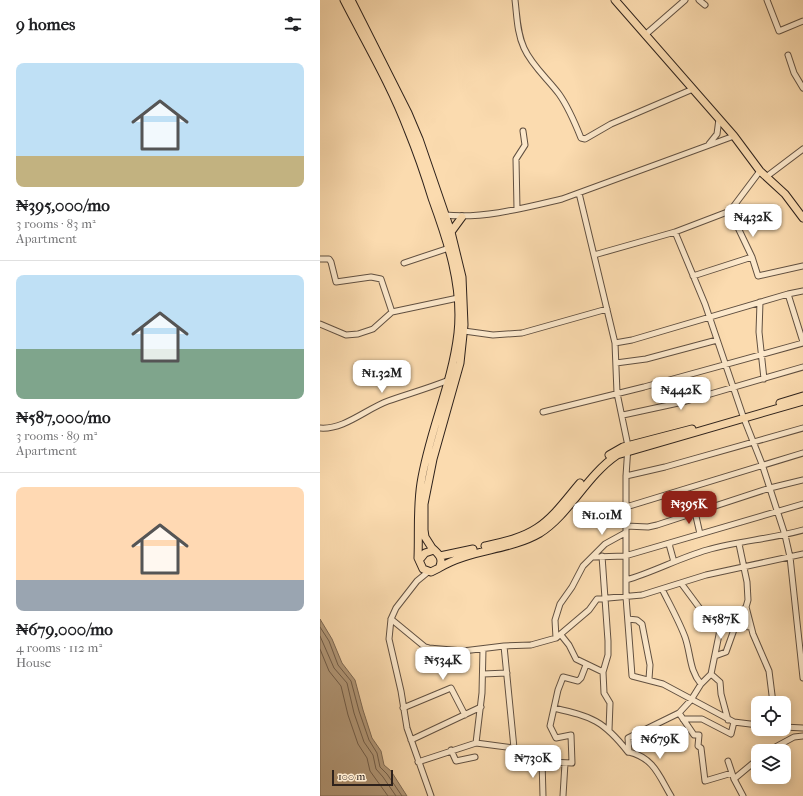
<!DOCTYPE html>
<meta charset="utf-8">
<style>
:root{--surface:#fff;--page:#f6f6f6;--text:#202124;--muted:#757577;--line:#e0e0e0;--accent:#8f2418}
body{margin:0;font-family:"IM FELL French Canon",serif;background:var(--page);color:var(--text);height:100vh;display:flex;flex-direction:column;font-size:15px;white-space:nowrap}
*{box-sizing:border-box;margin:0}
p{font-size:13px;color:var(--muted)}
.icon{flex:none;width:22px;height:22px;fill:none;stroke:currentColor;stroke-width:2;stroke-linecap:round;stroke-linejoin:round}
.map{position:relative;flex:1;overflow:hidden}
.side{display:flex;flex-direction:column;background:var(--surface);width:320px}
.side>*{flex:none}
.fabs{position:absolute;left:431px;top:696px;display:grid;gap:8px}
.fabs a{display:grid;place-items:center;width:40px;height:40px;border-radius:8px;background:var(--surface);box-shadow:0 2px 10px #0003;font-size:20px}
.scale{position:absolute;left:12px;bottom:10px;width:61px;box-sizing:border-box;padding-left:4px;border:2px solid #2e221c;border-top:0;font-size:11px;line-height:14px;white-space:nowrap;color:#2e221c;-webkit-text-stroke:3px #fce8cb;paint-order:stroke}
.price{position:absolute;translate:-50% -34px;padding:0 9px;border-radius:8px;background:#fff;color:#222;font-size:13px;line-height:26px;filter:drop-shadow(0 1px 2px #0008)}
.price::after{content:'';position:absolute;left:50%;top:24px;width:12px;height:9px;margin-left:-6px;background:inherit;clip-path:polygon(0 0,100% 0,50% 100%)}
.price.active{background:var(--accent);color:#fff}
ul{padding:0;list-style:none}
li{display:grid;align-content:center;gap:8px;height:212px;padding:0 16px}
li+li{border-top:1px solid var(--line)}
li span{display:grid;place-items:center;height:124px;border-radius:8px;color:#555}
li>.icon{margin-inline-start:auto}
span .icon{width:72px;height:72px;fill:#fffc;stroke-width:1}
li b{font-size:17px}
h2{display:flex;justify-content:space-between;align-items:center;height:48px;padding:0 16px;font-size:17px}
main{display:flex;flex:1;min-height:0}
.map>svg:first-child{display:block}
</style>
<main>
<section class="side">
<h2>9 homes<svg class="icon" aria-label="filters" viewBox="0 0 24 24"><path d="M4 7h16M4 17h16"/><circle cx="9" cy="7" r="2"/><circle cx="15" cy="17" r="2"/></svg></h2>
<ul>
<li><span style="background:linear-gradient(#bfe0f5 75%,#c2b280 0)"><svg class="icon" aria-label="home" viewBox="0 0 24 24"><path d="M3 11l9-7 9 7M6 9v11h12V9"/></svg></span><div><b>₦395,000/mo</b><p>3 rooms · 83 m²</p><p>Apartment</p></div></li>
<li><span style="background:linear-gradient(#bfe0f5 60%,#7fa58c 0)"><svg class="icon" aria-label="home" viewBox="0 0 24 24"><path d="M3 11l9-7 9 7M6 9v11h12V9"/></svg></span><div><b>₦587,000/mo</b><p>3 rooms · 89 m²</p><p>Apartment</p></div></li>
<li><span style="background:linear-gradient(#ffd9b3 75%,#9aa5b1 0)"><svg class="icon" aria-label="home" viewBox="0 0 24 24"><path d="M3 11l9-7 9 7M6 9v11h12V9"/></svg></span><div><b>₦679,000/mo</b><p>4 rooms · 112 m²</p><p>House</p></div></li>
</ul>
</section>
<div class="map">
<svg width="483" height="796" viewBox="0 0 483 796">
<rect width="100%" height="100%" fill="#fbdbaf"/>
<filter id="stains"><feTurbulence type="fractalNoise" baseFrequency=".005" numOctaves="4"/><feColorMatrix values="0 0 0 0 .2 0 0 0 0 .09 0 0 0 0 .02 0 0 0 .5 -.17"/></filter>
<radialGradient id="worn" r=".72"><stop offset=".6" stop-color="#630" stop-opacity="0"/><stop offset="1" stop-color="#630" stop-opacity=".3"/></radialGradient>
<path fill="#b59c7d" stroke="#7f6b56" d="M0 619 12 639 22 663 35 680 43 710 52 738 61 751 64 765 71 771 87 796H0Z"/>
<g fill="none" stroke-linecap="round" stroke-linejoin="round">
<path stroke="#725f4c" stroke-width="1" d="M0 627 9 641 18 665 31 681 39 711 49 740 57 753 60 767 67 774 82 796
M0 636 14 668 27 683 34 713 44 742 53 755 56 769 63 777 76 796
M0 649 9 671 21 686 28 715 38 744 47 758 50 771 68 796"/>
<defs>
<path id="minor" d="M195 0C197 16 197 33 204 48 212 66 228 79 239 94 249 108 255 123 261 138L265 139 291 124 373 89
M379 0 385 5
M447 0 459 31 483 21
M325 35 365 0
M468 55 474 73 483 88
M389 144 397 134 399 119
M446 177 483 149
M259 193 295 343 297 393 308 446 306 476V597L312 676 343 684 414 722 438 725
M197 209 196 159 205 145 203 131
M410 211 432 257 438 276 483 266
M125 215C163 219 204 208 242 199L414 136
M355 232 385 304 423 416 442 464 465 535 470 557 483 678
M274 255 355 232 410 211 440 171
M0 259H9L11 262 16 282 51 277 61 279 72 312
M84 263 129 248
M373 276 432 257
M468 294 483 342
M440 302 439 332 444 379
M0 324 26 335 38 334 53 329 72 312 138 298
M144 331 173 335 202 333 287 309
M295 343 312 340 468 294 483 291
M296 363 326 359 397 340
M223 412 324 387 483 343
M303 415 363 402 483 367
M0 428C24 430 46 409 68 401 88 394 109 388 129 380
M306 476 345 467 483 428
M306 507 483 453
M375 512 380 534
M306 526 328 527 337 525 450 488 483 480
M349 544 354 562
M282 556 288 641V655L283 672 284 693 290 703 289 730
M274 557 305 556 483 504
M108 572 97 581 76 608 71 619 69 639 81 691 87 728 111 796
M306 580C334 572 359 558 387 550 418 541 451 539 483 530
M361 583 384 614 395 624 431 627
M342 589C350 605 359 621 365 637 371 654 369 670 381 684
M426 607 433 634 449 671 453 703
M71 619 105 647 109 648 143 651 184 646 211 645 236 638 269 610 277 599 322 595 386 575 483 554
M308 619 317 620 322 624 330 665 329 679
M241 635 249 645 256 659 283 672
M236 638 235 620 240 604 252 587 263 566 285 544 305 533
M184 646 194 748
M395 656 406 652 420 613 426 607 428 600 427 582 419 544
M163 674 187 673
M391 674 400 682 401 694 408 720
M83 708 131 688 145 715
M234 708C272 717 283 720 308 752
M359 713 374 735H379L378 746 381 748 385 781 412 773
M363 719H382L411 734 414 722
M464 727 483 728
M91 740 161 707
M156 743 162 693 163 649
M131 750 136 761 155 757
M448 751 474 737 483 736
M222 760 223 796
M408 761 414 779 423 796
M98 762 156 743 194 748 229 762 252 763 251 735 236 738 230 726 238 690 243 677 258 681 261 678 266 665
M414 779 438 759
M243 796 245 763
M351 796C339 776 334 758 309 752L308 738 359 713 371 700 381 684 391 674 401 625"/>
<path id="major" d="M24 0C46 43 71 85 88 130 97 152 105 175 112 198 128 242 143 286 138 333 132 385 109 432 101 483 97 508 99 533 98 558
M31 0 88 113 99 139 131 232 142 277 144 325 140 363 113 459 104 504V530L105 537 112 548
M295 0 414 136 440 171 465 194 483 218
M131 232 142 217
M460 403 483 396
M289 455 303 447 372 429
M165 546C183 542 202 538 217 528 234 517 247 498 260 483
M112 548C119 554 124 559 119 568L111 572 103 569 98 558H101L105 553 111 551Z
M120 556 153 549
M119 568C150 549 189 551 220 533 249 515 266 476 297 455L483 401"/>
</defs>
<use href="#minor" stroke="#615041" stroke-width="7"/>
<use href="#major" stroke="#2e221c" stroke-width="9"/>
<use href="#minor" stroke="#fce8cb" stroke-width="5"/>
<use href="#major" stroke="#fbdbaf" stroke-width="7"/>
</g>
<rect width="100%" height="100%" filter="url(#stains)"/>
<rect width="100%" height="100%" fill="url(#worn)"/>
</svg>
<div class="fabs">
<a><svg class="icon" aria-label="locate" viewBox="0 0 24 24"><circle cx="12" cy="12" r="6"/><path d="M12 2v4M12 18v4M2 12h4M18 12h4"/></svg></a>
<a><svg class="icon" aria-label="layers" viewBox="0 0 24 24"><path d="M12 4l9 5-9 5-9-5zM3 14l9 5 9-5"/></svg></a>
</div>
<div class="scale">100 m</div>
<b class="price" style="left:433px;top:238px">₦432K</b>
<b class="price" style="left:62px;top:394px">₦1.32M</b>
<b class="price" style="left:361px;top:411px">₦442K</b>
<b class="price active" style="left:369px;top:525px">₦395K</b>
<b class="price" style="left:282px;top:536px">₦1.01M</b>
<b class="price" style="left:401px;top:640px">₦587K</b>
<b class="price" style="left:123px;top:681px">₦534K</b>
<b class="price" style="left:340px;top:760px">₦679K</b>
<b class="price" style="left:213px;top:779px">₦730K</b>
</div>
</main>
